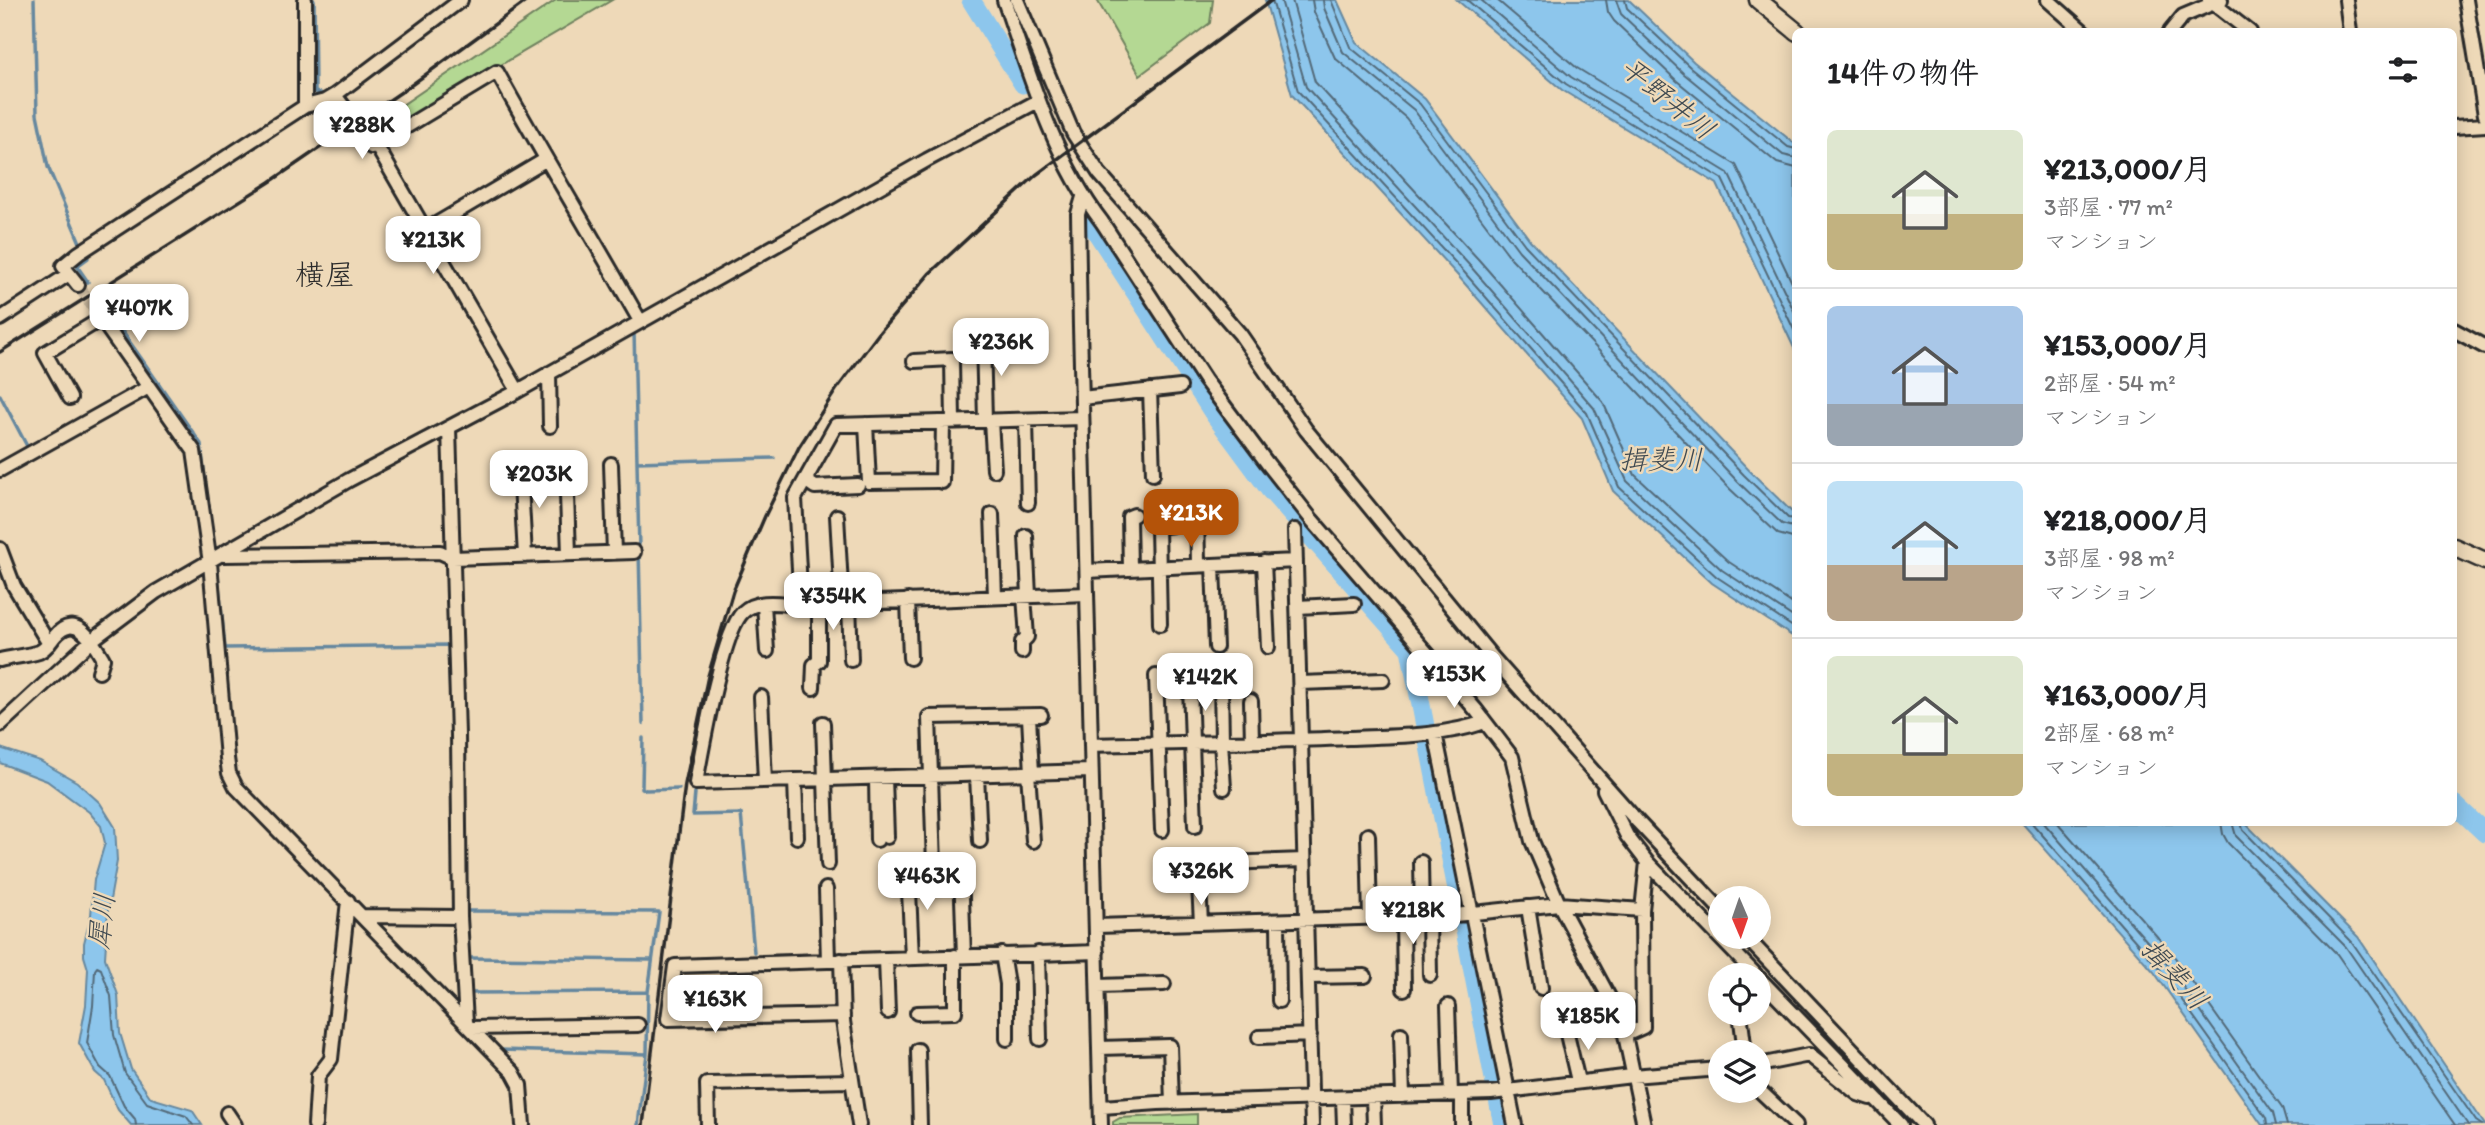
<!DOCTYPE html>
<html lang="ja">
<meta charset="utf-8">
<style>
:root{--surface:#fff;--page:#f6f6f6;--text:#202124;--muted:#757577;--line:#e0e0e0;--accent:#b45309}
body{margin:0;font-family:Itim,"Klee One",sans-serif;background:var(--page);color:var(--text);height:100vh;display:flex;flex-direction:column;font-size:26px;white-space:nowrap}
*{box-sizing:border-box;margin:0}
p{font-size:23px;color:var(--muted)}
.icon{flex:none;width:38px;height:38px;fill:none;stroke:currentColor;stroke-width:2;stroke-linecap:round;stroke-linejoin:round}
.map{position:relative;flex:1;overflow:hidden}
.side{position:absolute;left:1792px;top:28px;width:665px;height:798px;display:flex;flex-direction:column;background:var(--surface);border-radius:10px;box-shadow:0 4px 18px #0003}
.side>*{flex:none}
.needle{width:46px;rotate:178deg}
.tools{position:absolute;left:1708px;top:886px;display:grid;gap:14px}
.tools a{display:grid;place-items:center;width:63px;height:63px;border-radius:50%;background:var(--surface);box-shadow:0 4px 18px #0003;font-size:35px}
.price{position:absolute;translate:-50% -60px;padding:0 16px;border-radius:14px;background:#fff;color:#222;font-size:23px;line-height:46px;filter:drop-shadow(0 2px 4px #0008)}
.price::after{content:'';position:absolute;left:50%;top:42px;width:21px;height:16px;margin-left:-10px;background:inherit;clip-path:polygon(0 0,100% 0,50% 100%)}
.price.current{background:var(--accent);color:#fff}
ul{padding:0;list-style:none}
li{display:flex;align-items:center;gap:21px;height:175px;padding:0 35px}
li+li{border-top:2px solid var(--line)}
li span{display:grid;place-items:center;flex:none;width:196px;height:140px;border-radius:10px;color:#555}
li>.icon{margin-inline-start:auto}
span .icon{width:84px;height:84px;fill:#fffc;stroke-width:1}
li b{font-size:30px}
h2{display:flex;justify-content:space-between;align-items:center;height:84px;padding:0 35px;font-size:30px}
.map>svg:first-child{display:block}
</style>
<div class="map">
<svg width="2485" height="1125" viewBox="0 0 2485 1125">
<rect width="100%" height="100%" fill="#eed9b8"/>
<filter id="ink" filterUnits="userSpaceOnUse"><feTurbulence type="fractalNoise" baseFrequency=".0143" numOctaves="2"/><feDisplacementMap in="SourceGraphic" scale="14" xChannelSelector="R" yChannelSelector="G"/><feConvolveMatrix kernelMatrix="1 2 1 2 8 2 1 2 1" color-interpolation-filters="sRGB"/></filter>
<g filter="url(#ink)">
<path fill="#b4d893" stroke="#70825f" stroke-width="2" d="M556 0H612L376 138 367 129Z
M1097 0H1213L1210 23 1140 75Z
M1197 1114V1125H1113V1122L1120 1118Z"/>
<path fill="#8dc6ec" stroke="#66889f" stroke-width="2" d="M1265 0H1337L1356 42 1425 99 1530 240 1749 470 1795 515V638L1712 583 1613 491 1582 418 1459 277 1292 95Z
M1457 0H1629L1694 62 1795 144V350L1717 184 1562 90Z
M0 748 40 761 77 782 100 803 115 827 117 861 108 911 105 958 118 995 120 1033 131 1069 151 1098 192 1110 202 1125H131L118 1110 104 1080 95 1072 79 1043 86 1005 88 969 84 956V943L91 915 94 880 105 843 101 826 89 812 47 781 0 763Z
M2022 823H2245L2358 937 2485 1125H2262L2154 972Z"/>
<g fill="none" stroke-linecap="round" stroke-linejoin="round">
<path stroke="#526978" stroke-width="2" d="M1272 0 1298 91 1464 272 1587 413 1619 487 1717 577 1796 629
M1281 0 1306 87 1471 267 1594 408 1627 481 1722 570 1796 619
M1292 0 1315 82 1479 260 1603 402 1635 475 1729 562 1796 606
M1312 0 1314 12 1335 58 1406 118 1511 258 1730 489 1778 534 1796 539
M1323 0 1324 8 1343 52 1414 110 1519 251 1738 482 1782 524 1796 528
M1331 0 1350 47 1420 104 1525 245 1744 475 1788 518 1796 519
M1467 0 1566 84 1722 179 1796 334
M1481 0 1571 77 1728 173 1796 315
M1497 0 1577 68 1736 165 1796 291
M1606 0 1608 12 1614 21 1677 81 1777 163 1796 168
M1616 0 1621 14 1683 73 1783 155 1796 158
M1625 0 1627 8 1690 67 1788 147 1796 149
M2031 822 2159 968 2266 1118 2267 1125
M2043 822 2166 963 2273 1113 2276 1125
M2057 822 2174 956 2282 1108 2287 1125
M2221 822 2223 834 2228 843 2337 954 2455 1125
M2232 822 2236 836 2346 947 2468 1125
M2241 822 2243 830 2352 942 2476 1121 2482 1125
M136 1125 135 1119 124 1106 110 1076 100 1067 87 1043 93 1006 95 970 97 967 101 969 111 996 114 1035 125 1073 147 1103 186 1116 193 1125"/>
<path stroke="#66889f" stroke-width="3.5" d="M34 0 37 114 48 167 81 245
M314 0 315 92 328 95
M86 254 88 258 77 266 88 282
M99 298 201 444 209 515
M634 331 643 724
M0 395 28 448
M637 462 774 458
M218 575 225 648 448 645 451 718
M643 738 642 788 646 790 679 789
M452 761 453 872
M695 793 693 815 741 814 754 952
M467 911 659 912 648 992 647 1054 638 1125
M469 958 652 960
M847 964 849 1018 865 1125
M469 993 648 992
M499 1050 647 1054"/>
<path stroke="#8dc6ec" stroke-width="19" d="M971 0 1023 84
M1088 219 1214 414 1270 490 1410 649 1503 1125
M2454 804 2485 833"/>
<path stroke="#c7b69c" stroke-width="12" stroke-dasharray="12 6" stroke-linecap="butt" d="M344 107 365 137
M78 285 101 319"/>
<defs>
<path id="minor" d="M305 0V106
M1004 0C1029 74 1054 159 1102 222L1205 380 1267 463 1312 520 1476 710 1512 757 1532 841 1559 904 1616 1010 1625 1035 1644 1125
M1017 0 1073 133 1099 173 1240 334 1306 430 1493 658 1638 822 1720 909
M2048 0 2084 32
M2209 0 2250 32
M2346 0 2350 32
M2466 0 2485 115
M2170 32 2183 16 2221 0
M335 95 461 0
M2454 127 2485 125
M365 137 371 147 376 145 518 391
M376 145 497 72C543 156 593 237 640 321
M1083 197 1078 214 1080 327 1101 1125
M426 230 545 160
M78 285 63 266 79 253 305 106 325 101 335 95 344 107
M0 319 69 274
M2454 330 2485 347
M983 337 985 421
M914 361 952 359 953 422
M549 373 550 426
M1150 390 1153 474
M70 398 45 353 101 319 194 451 210 563 227 758 229 773 236 787 513 1072 520 1085 523 1125
M1082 398 1180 387
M1026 420 1028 503
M991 421 994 470
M866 424 869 482 937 481
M449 428 458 735 460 917 466 1022
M611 464 614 553
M566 465 569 554
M520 466 525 556
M0 470 147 388
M805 480 815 487 858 485
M942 482 943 422
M1197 506 1198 565
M992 514 995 596
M837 516 842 603
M1295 530 1312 1125
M1026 536 1029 595
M0 549 14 586 49 644
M223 555 440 552 453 558 634 552
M1264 562 1268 647
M1213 565 1216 647
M1130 568 1129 517 1134 515
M1087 571 1296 561
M1087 594 801 605C783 604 757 598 743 612 722 632 702 750 696 783L1091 771
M908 600 910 658
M849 603 851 660
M764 604 767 651
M801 605 795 498 836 425 1082 418
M1298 607 1354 604
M1160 624 1158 527 1173 525
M1022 652V642L1027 637 1024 596
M0 660C12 657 27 656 39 652 46 649 50 642 55 636 76 611 93 642 103 659L99 672
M1156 676 1162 830
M1221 683 1222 742
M1300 683 1383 680
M1190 686 1195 826
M813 688 814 665 819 661V604
M761 697 765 781
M1251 701 1252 741
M1029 717 1032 773
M823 723 828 864
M0 725 92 640 156 592 349 480 518 391 927 160 1038 101
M1435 733 1515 1125
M1221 742 1224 788
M1091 745C1176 743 1262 742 1348 738 1394 736 1441 737 1485 722
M1028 773 1033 841
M977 775 980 841
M876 778 877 840
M885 778 887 837
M795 780 797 837
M1604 790 1627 836 1647 862 1756 975
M1368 835 1370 918
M1421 862 1422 916
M934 865 929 717 1041 715
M908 868 912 958
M961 870 964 956
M826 889 828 961
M1528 907 1541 988
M362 916 460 917
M1429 916 1430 975
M1403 917 1404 989
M1278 921 1279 1001
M1201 923 1198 864 1304 860
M1097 926 1455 915 1559 904 1642 910
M1745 936 1924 1125
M1038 953 1040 1039
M1002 954 1007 984V1039
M886 959 888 1012
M841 960 843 1021 859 1125
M1308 977 1365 976
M1759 978 1901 1125
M1098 986 1164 984
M1448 1006 1451 1094
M917 1013 955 1012V956
M1740 1013 1745 1052
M843 1015 668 1019 675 966 1097 952
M472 1028 638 1025
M1566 1030 1578 1081
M1401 1034 1403 1096
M1625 1035 1643 1027 1642 910 1647 862
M1259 1037 1310 1035
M1100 1048 1170 1046 1172 1103
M918 1050 920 1125
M1759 1065 1809 1055 1858 1094 1870 1098
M1759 1090 1796 1125
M1462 1094V1125
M1373 1097 1374 1125
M1343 1098 1344 1125
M1102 1107 1158 1103 1491 1093 1632 1076 1720 1069
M227 1113 235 1125
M315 1125 318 1076 331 1059 348 901
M708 1125 707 1084 852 1081"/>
<path id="major" d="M1758 0 1797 32
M2454 547 2485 561"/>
</defs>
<use href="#minor" stroke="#2b2b2b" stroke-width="18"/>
<use href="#major" stroke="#2b2b2b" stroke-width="21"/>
<use href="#minor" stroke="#eed9b8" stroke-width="12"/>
<use href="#major" stroke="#eed9b8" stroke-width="16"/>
<path stroke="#2b2b2b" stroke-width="3.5" d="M0 352 270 182 410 86 528 0
M643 1125 685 784 708 676 733 591 765 516 799 447 836 390 879 333 930 273 1036 175 1272 0"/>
</g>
</g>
<g text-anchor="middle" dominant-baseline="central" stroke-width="5" stroke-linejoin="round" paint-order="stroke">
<g font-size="28" font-style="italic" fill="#3f4a52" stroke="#eed9b8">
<text transform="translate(1668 98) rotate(39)">平野井川</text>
<text x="1661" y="459">揖斐川</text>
<text transform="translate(101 921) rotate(-83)">犀川</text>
<text transform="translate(2175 974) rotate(48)">揖斐川</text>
</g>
<g font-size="30" fill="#2b2b2b" stroke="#eed9b8">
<text x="325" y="274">横屋</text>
</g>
</g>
</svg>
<div class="tools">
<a><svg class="needle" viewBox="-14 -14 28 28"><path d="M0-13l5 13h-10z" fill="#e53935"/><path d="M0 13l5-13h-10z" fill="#757577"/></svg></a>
<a><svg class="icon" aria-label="locate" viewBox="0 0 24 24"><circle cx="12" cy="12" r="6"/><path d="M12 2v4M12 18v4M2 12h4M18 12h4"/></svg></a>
<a><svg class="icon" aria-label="layers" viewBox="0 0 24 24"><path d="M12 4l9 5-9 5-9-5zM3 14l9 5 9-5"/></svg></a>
</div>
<b class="price" style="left:362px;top:161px">¥288K</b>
<b class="price" style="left:433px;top:276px">¥213K</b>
<b class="price" style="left:139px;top:344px">¥407K</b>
<b class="price" style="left:1001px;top:378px">¥236K</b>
<b class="price" style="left:539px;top:510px">¥203K</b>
<b class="price current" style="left:1191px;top:549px">¥213K</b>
<b class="price" style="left:833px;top:632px">¥354K</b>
<b class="price" style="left:1454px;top:710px">¥153K</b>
<b class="price" style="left:1205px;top:713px">¥142K</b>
<b class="price" style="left:1201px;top:907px">¥326K</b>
<b class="price" style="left:927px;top:912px">¥463K</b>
<b class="price" style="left:1413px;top:946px">¥218K</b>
<b class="price" style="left:715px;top:1035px">¥163K</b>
<b class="price" style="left:1588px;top:1052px">¥185K</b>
<section class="side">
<h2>14件の物件<svg class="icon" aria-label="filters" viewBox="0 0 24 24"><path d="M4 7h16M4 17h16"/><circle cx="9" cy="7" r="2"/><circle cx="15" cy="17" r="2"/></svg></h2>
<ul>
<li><span style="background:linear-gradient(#dfe7d0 60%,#c2b280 0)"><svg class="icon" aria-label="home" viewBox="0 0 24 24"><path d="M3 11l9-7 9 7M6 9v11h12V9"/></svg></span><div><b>¥213,000/月</b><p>3部屋 · 77 m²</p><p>マンション</p></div></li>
<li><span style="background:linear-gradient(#a9c7e8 70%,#9aa5b1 0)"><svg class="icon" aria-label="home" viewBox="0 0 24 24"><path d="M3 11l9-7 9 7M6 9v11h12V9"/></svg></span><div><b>¥153,000/月</b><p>2部屋 · 54 m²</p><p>マンション</p></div></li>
<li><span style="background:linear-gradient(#bfe0f5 60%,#b9a48a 0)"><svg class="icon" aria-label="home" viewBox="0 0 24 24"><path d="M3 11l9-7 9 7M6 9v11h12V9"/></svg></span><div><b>¥218,000/月</b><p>3部屋 · 98 m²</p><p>マンション</p></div></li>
<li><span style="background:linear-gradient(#dfe7d0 70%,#c2b280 0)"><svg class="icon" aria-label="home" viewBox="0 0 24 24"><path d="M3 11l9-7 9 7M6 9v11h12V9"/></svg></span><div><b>¥163,000/月</b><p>2部屋 · 68 m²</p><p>マンション</p></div></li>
</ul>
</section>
</div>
